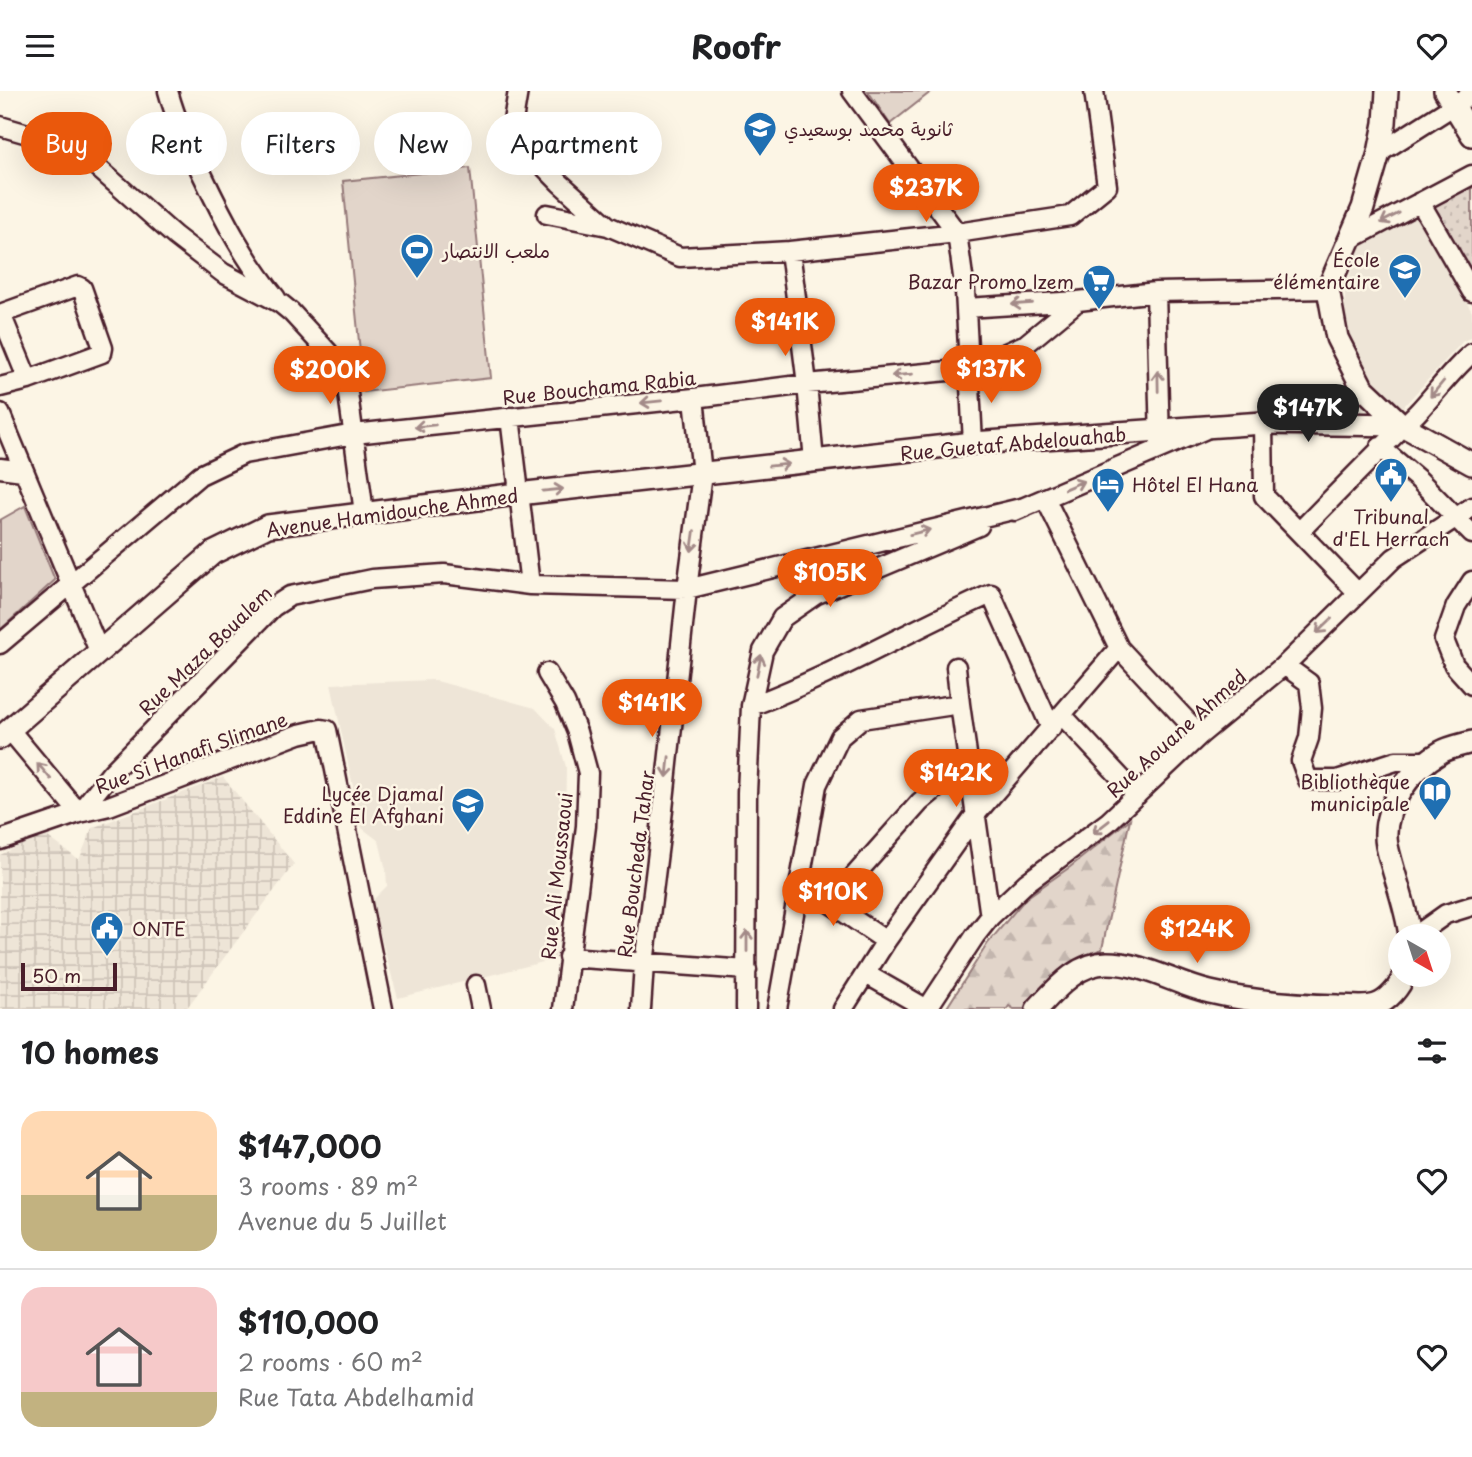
<!DOCTYPE html>
<meta charset="utf-8">
<style>
:root{--surface:#fff;--page:#f2f2f2;--text:#202124;--muted:#757577;--line:#e0e0e0;--accent:#ea580c}
body{margin:0;font-family:"Playpen Sans","Playpen Sans Arabic",sans-serif;background:var(--page);color:var(--text);height:100vh;display:flex;flex-direction:column;font-size:26px;white-space:nowrap}
*{box-sizing:border-box;margin:0}
p{font-size:23px;color:var(--muted)}
.icon{flex:none;width:38px;height:38px;fill:none;stroke:currentColor;stroke-width:2;stroke-linecap:round;stroke-linejoin:round}
.map{position:relative;height:918px;overflow:hidden}
.details{display:flex;flex-direction:column;background:var(--surface);flex:1}
.details>*{flex:none}
.hud{position:absolute;left:21px;top:21px;width:700px;height:63px;display:flex;gap:14px}
.needle{width:46px;rotate:141deg}
.fabs{position:absolute;left:1388px;top:833px;display:grid;gap:14px}
.fabs a{display:grid;place-items:center;width:63px;height:63px;border-radius:50%;background:var(--surface);box-shadow:0 7px 28px #0002;font-size:35px}
.scale{position:absolute;left:21px;bottom:18px;width:96px;box-sizing:border-box;padding-left:7px;border:4px solid #4a1f2b;border-top:0;font-size:19px;line-height:24px;white-space:nowrap;color:#4a1f2b;-webkit-text-stroke:5px #fcf5e5;paint-order:stroke}
.price{position:absolute;translate:-50% -60px;padding:0 16px;border-radius:24px;background:var(--accent);color:#fff;font-size:23px;line-height:46px;filter:drop-shadow(0 2px 4px #0008)}
.price::after{content:'';position:absolute;left:50%;top:42px;width:21px;height:16px;margin-left:-10px;background:inherit;clip-path:polygon(0 0,100% 0,50% 100%)}
.price.current{background:#222;color:#fff}
ul{padding:0;list-style:none}
li{display:flex;align-items:center;gap:21px;height:175px;padding:0 21px}
li+li{border-top:2px solid var(--line)}
li span{display:grid;place-items:center;flex:none;width:196px;height:140px;border-radius:21px;color:#555}
li>.icon{margin-inline-start:auto}
span .icon{width:84px;height:84px;fill:#fffc;stroke-width:1}
li b{font-size:30px}
h2{display:flex;justify-content:space-between;align-items:center;height:84px;padding:0 21px;font-size:30px}
.tag{padding:0 24px;border-radius:32px;background:var(--surface);box-shadow:0 7px 28px #0002;font-size:24px;line-height:63px}
.tag.current{background:var(--accent);color:#fff}
header{display:flex;justify-content:space-between;align-items:center;height:91px;padding:0 21px;background:var(--surface);font-size:32px;font-weight:700}
.map>svg:first-child{display:block}
</style>
<header><svg class="icon" aria-label="menu" viewBox="0 0 24 24"><path d="M4 6h16M4 12h16M4 18h16"/></svg>Roofr<svg class="icon" aria-label="heart" viewBox="0 0 24 24"><path d="M12 20l-8-8c-3-5 5-10 8-4 3-6 11-1 8 4z"/></svg></header>
<div class="map">
<svg width="1472" height="918" viewBox="0 0 1472 918">
<defs>
<pattern id="industrial-grid" width="8" height="8" patternUnits="userSpaceOnUse" patternTransform="scale(1.75)"><rect width="8" height="8" fill="#eee5d7"/><path d="M0 4h8M4 0v8" fill="none" stroke="#cec4b9"/></pattern>
<pattern id="grass-dots" width="8" height="8" patternUnits="userSpaceOnUse" patternTransform="scale(1.75)"><rect width="8" height="8" fill="#e2d5ca"/><path d="M2 2h.1M6 6h.1" fill="none" stroke="#c3b6ae" stroke-width="1.8" stroke-linecap="round"/></pattern>
<pattern id="forest-firs" width="22" height="20" patternUnits="userSpaceOnUse" patternTransform="scale(1.75)"><rect width="22" height="20" fill="#e2d5ca"/><path d="M5 1l3.5 6h-7zM16 11l3.5 6h-7z" fill="#c3b6ae"/></pattern>
</defs>
<rect width="100%" height="100%" fill="#fcf5e5"/>
<filter id="ink" filterUnits="userSpaceOnUse"><feTurbulence type="fractalNoise" baseFrequency=".0143" numOctaves="2"/><feDisplacementMap in="SourceGraphic" scale="14" xChannelSelector="R" yChannelSelector="G"/><feConvolveMatrix kernelMatrix="1 2 1 2 8 2 1 2 1" color-interpolation-filters="sRGB"/></filter>
<g filter="url(#ink)">
<path fill="#eee5d7" d="M1414 119 1472 221V246L1463 250 1404 315 1398 319 1365 282 1348 244H1345V197L1347 196 1358 152Z
M433 589 535 617 555 638 566 676 565 737 555 868 398 907 371 811 387 795 386 779 379 750 362 737 331 593Z"/>
<path fill="url(#industrial-grid)" d="M223 686 294 773 186 918H0V764L44 743 79 769 92 737Z"/>
<path fill="url(#grass-dots)" stroke="#967a7a" stroke-width="2" d="M1472 94V206L1425 120Z"/>
<path fill="url(#forest-firs)" stroke="#967a7a" stroke-width="2" d="M1130 728 1102 858C1067 870 1049 889 1026 918H1014L1009 915 1007 918H946L988 852 1026 807 1070 776Z"/>
<path fill="#e2d5ca" stroke="#967a7a" stroke-width="2" d="M868 0H932L890 33Z
M470 77 491 287 364 301 343 90Z
M25 415 55 489 0 539V429Z"/>
<g fill="none" stroke-linecap="round" stroke-linejoin="round">
<defs>
<path id="minor" d="M168 0C176 30 189 57 203 85 224 129 245 169 276 207
M518 0 511 42 560 92 608 135 680 166 790 160 957 142 1070 125 1107 95 1094 0
M852 0 957 142 965 200 973 352
M0 35 52 50 89 69 175 145 223 182 280 212 291 221 328 261 347 295 364 422
M1379 62 1472 3
M1420 111 1472 201
M547 123 608 135
M1349 149 1472 84
M790 160 807 293 814 370
M1156 201 1160 351
M966 217 1078 210 1156 201 1328 198
M0 223 78 195 82 197 103 257 102 262 28 289 0 296
M1 223 28 289
M0 322 99 560
M510 326 530 494
M1263 332 1264 405 1358 502
M1380 356 1419 389 1472 443
M0 377 23 380
M1045 407 1119 557 1200 644
M1015 420 1204 339
M1299 441C1338 401 1377 361 1417 322 1436 302 1451 280 1472 262
M1472 490 1456 515 1444 549 1454 574 1472 594
M0 553 200 384 244 363 354 343 694 307 807 293 970 278 1026 253 1078 210
M1284 574 1309 592 1312 617 1309 647 1301 670 1308 689H1337L1396 670H1427
M956 576 960 613
M547 582 565 612 577 641 588 682 586 735 563 918
M751 615C834 584 910 539 991 503L1051 637
M1062 624 1137 704
M9 638 79 722
M79 722 112 681 273 516 290 505 372 488 444 483 530 494 687 498 1025 416
M0 749 79 722 109 715 299 643 321 638 327 639 383 918
M799 795 830 812 886 850
M830 812 920 711 950 686 971 678
M1415 845 1446 823 1472 815
M568 866 747 879
M866 883 927 918
M476 894 481 918
M641 918 644 873 661 737 687 498 702 383 694 307
M746 918 747 702 751 615 763 560 782 527 815 504 979 435
M777 918 817 694 840 646 861 628 960 613 990 826
M843 918 886 850 976 723 1119 557
M927 918 975 845 990 826 1026 792 1108 731 1200 644 1287 572 1394 467 1472 416"/>
<path id="major" d="M1387 0 1385 32 1379 62 1363 117 1328 198 1337 247 1362 296 1402 334 1472 373
M1445 0 1472 44
M0 647 213 462 268 435 518 403 973 352 1263 332 1402 334
M1410 845C1406 814 1394 786 1387 755 1380 718 1410 679 1441 661 1450 656 1462 654 1472 651
M1037 918C1056 898 1077 872 1107 872 1144 872 1175 893 1210 901 1252 911 1296 914 1338 915 1350 915 1364 918 1376 914 1388 910 1400 896 1404 884"/>
</defs>
<use href="#minor" stroke="#4a1f2b" stroke-width="23"/>
<use href="#major" stroke="#4a1f2b" stroke-width="26"/>
<use href="#minor" stroke="#fcf5e5" stroke-width="18"/>
<use href="#major" stroke="#fcf5e5" stroke-width="21"/>
</g>
<defs><path id="oneway-shaft" d="M-6 0H5M1.5-3L5.5 0L1.5 3" fill="none" stroke-width="1.6" stroke-linecap="round" stroke-linejoin="round" transform="scale(1.75)"/></defs>
<g stroke="#a38a88">
<use href="#oneway-shaft" transform="translate(1390 127) rotate(152)"/>
<use href="#oneway-shaft" transform="translate(1022 213) rotate(176)"/>
<use href="#oneway-shaft" transform="translate(902 284) rotate(175)"/>
<use href="#oneway-shaft" transform="translate(1158 290) rotate(-91)"/>
<use href="#oneway-shaft" transform="translate(1437 298) rotate(130)"/>
<use href="#oneway-shaft" transform="translate(651 311) rotate(174)"/>
<use href="#oneway-shaft" transform="translate(425 335) rotate(174)"/>
<use href="#oneway-shaft" transform="translate(779 374) rotate(-6)"/>
<use href="#oneway-shaft" transform="translate(1074 394) rotate(-23)"/>
<use href="#oneway-shaft" transform="translate(553 399) rotate(-6)"/>
<use href="#oneway-shaft" transform="translate(920 441) rotate(-14)"/>
<use href="#oneway-shaft" transform="translate(693 450) rotate(98)"/>
<use href="#oneway-shaft" transform="translate(1324 535) rotate(136)"/>
<use href="#oneway-shaft" transform="translate(759 574) rotate(-78)"/>
<use href="#oneway-shaft" transform="translate(668 676) rotate(96)"/>
<use href="#oneway-shaft" transform="translate(44 680) rotate(-130)"/>
<use href="#oneway-shaft" transform="translate(1101 736) rotate(142)"/>
<use href="#oneway-shaft" transform="translate(747 850) rotate(-90)"/>
</g>
</g>
<defs>
<symbol id="school-pin" viewBox="-11 -11 22 30"><path d="M0 17L-7.5 6A9.5 9.5 0 1 1 7.5 6Z" fill="#1f6fb2" stroke="#fcf5e5"/><path d="M0-5L7-2L0 1L-7-2ZM-4 1L0 2.5L4 1V4Q0 6-4 4Z" fill="#fff"/></symbol>
<symbol id="stadium-pin" viewBox="-11 -11 22 30"><path d="M0 17L-7.5 6A9.5 9.5 0 1 1 7.5 6Z" fill="#1f6fb2" stroke="#fcf5e5"/><path d="M0-5a6.5 5 0 1 0 0 10a6.5 5 0 1 0 0-10ZM-3.5-1.8h7v3.6h-7Z" fill="#fff"/></symbol>
<symbol id="supermarket-pin" viewBox="-11 -11 22 30"><path d="M0 17L-7.5 6A9.5 9.5 0 1 1 7.5 6Z" fill="#1f6fb2" stroke="#fcf5e5"/><path d="M-6-5.5h2.5l.6 2H6L4.5 2H-2.5L-4.4-4H-6ZM-1.5 3.2a1.3 1.3 0 1 0 .1 0ZM3 3.2a1.3 1.3 0 1 0 .1 0Z" fill="#fff"/></symbol>
<symbol id="civic-pin" viewBox="-11 -11 22 30"><path d="M0 17L-7.5 6A9.5 9.5 0 1 1 7.5 6Z" fill="#1f6fb2" stroke="#fcf5e5"/><path d="M-.6-6.5H3V-4.5H.6V-3L4-1V1h2V6H-6V1h2V-1L-.6-3ZM-1.2 2.5V6h2.4V2.5Z" fill="#fff"/></symbol>
<symbol id="hotel-pin" viewBox="-11 -11 22 30"><path d="M0 17L-7.5 6A9.5 9.5 0 1 1 7.5 6Z" fill="#1f6fb2" stroke="#fcf5e5"/><path d="M-6-4.5h1.5V1H6V5H4.5V3h-9V5H-6ZM-4 0a1.8 1.8 0 1 1 3.6 0ZM.5 0V-2.5h3Q6-2.5 6 0Z" fill="#fff"/></symbol>
<symbol id="library-pin" viewBox="-11 -11 22 30"><path d="M0 17L-7.5 6A9.5 9.5 0 1 1 7.5 6Z" fill="#1f6fb2" stroke="#fcf5e5"/><path d="M-6-4Q-3-5.5-.7-3.5V5Q-3 3-6 4ZM6-4Q3-5.5 .7-3.5V5Q3 3 6 4Z" fill="#fff"/></symbol>
</defs>
<g fill-rule="evenodd">
<use href="#school-pin" x="741" y="18" width="38" height="52"/>
<use href="#stadium-pin" x="398" y="140" width="38" height="52"/>
<use href="#school-pin" x="1386" y="160" width="38" height="52"/>
<use href="#supermarket-pin" x="1080" y="171" width="38" height="52"/>
<use href="#civic-pin" x="1372" y="364" width="38" height="52"/>
<use href="#hotel-pin" x="1089" y="374" width="38" height="52"/>
<use href="#library-pin" x="1416" y="682" width="38" height="52"/>
<use href="#school-pin" x="449" y="694" width="38" height="52"/>
<use href="#civic-pin" x="88" y="818" width="38" height="52"/>
</g>
<g text-anchor="middle" dominant-baseline="central" stroke-width="5" stroke-linejoin="round" paint-order="stroke">
<g font-size="19" fill="#4a1f2b" stroke="#fcf5e5" text-anchor="start">
<text x="784" y="37">ثانوية محمد بوسعيدي</text>
<text x="442" y="159">ملعب الانتصار</text>
<text x="1380" y="168" text-anchor="end">École<tspan x="1380" dy="22">élémentaire</tspan></text>
<text x="1074" y="190" text-anchor="end">Bazar Promo Izem</text>
<text x="1132" y="393">Hôtel El Hana</text>
<text x="1391" y="425" text-anchor="middle">Tribunal<tspan x="1391" dy="22">d'EL Herrach</tspan></text>
<text x="1410" y="690" text-anchor="end">Bibliothèque<tspan x="1410" dy="22">municipale</tspan></text>
<text x="444" y="702" text-anchor="end">Lycée Djamal<tspan x="444" dy="22">Eddine El Afghani</tspan></text>
<text x="132" y="837">ONTE</text>
</g>
<g font-size="19" fill="#4a1f2b" stroke="#fcf5e5">
<text transform="translate(599 296) rotate(-6)">Rue Bouchama Rabia</text>
<text transform="translate(1013 352) rotate(-5)">Rue Guetaf Abdelouahab</text>
<text transform="translate(392 421) rotate(-8)">Avenue Hamidouche Ahmed</text>
<text transform="translate(205 559) rotate(-44)">Rue Maza Boualem</text>
<text transform="translate(1176 642) rotate(-42)">Rue Aouane Ahmed</text>
<text transform="translate(191 661) rotate(-20)">Rue Si Hanafi Slimane</text>
<text transform="translate(635 773) rotate(-83)">Rue Boucheda Tahar</text>
<text transform="translate(556 785) rotate(-84)">Rue Ali Moussaoui</text>
</g>
</g>
</svg>
<div class="fabs">
<a><svg class="needle" viewBox="-14 -14 28 28"><path d="M0-13l5 13h-10z" fill="#e53935"/><path d="M0 13l5-13h-10z" fill="#757577"/></svg></a>
</div>
<div class="scale">50 m</div>
<b class="price" style="left:926px;top:133px">$237K</b>
<b class="price" style="left:785px;top:267px">$141K</b>
<b class="price" style="left:991px;top:314px">$137K</b>
<b class="price" style="left:330px;top:315px">$200K</b>
<b class="price current" style="left:1308px;top:353px">$147K</b>
<b class="price" style="left:830px;top:518px">$105K</b>
<b class="price" style="left:652px;top:648px">$141K</b>
<b class="price" style="left:956px;top:718px">$142K</b>
<b class="price" style="left:833px;top:837px">$110K</b>
<b class="price" style="left:1197px;top:874px">$124K</b>
<div class="hud">
<a class="tag current">Buy</a>
<a class="tag">Rent</a>
<a class="tag">Filters</a>
<a class="tag">New</a>
<a class="tag">Apartment</a>
</div>
</div>
<section class="details">
<h2>10 homes<svg class="icon" aria-label="filters" viewBox="0 0 24 24"><path d="M4 7h16M4 17h16"/><circle cx="9" cy="7" r="2"/><circle cx="15" cy="17" r="2"/></svg></h2>
<ul>
<li><span style="background:linear-gradient(#ffd9b3 60%,#c2b280 0)"><svg class="icon" aria-label="home" viewBox="0 0 24 24"><path d="M3 11l9-7 9 7M6 9v11h12V9"/></svg></span><div><b>$147,000</b><p>3 rooms · 89 m²</p><p>Avenue du 5 Juillet</p></div><svg class="icon" aria-label="heart" viewBox="0 0 24 24"><path d="M12 20l-8-8c-3-5 5-10 8-4 3-6 11-1 8 4z"/></svg></li>
<li><span style="background:linear-gradient(#f6c9c9 75%,#c2b280 0)"><svg class="icon" aria-label="home" viewBox="0 0 24 24"><path d="M3 11l9-7 9 7M6 9v11h12V9"/></svg></span><div><b>$110,000</b><p>2 rooms · 60 m²</p><p>Rue Tata Abdelhamid</p></div><svg class="icon" aria-label="heart" viewBox="0 0 24 24"><path d="M12 20l-8-8c-3-5 5-10 8-4 3-6 11-1 8 4z"/></svg></li>
</ul>
</section>
